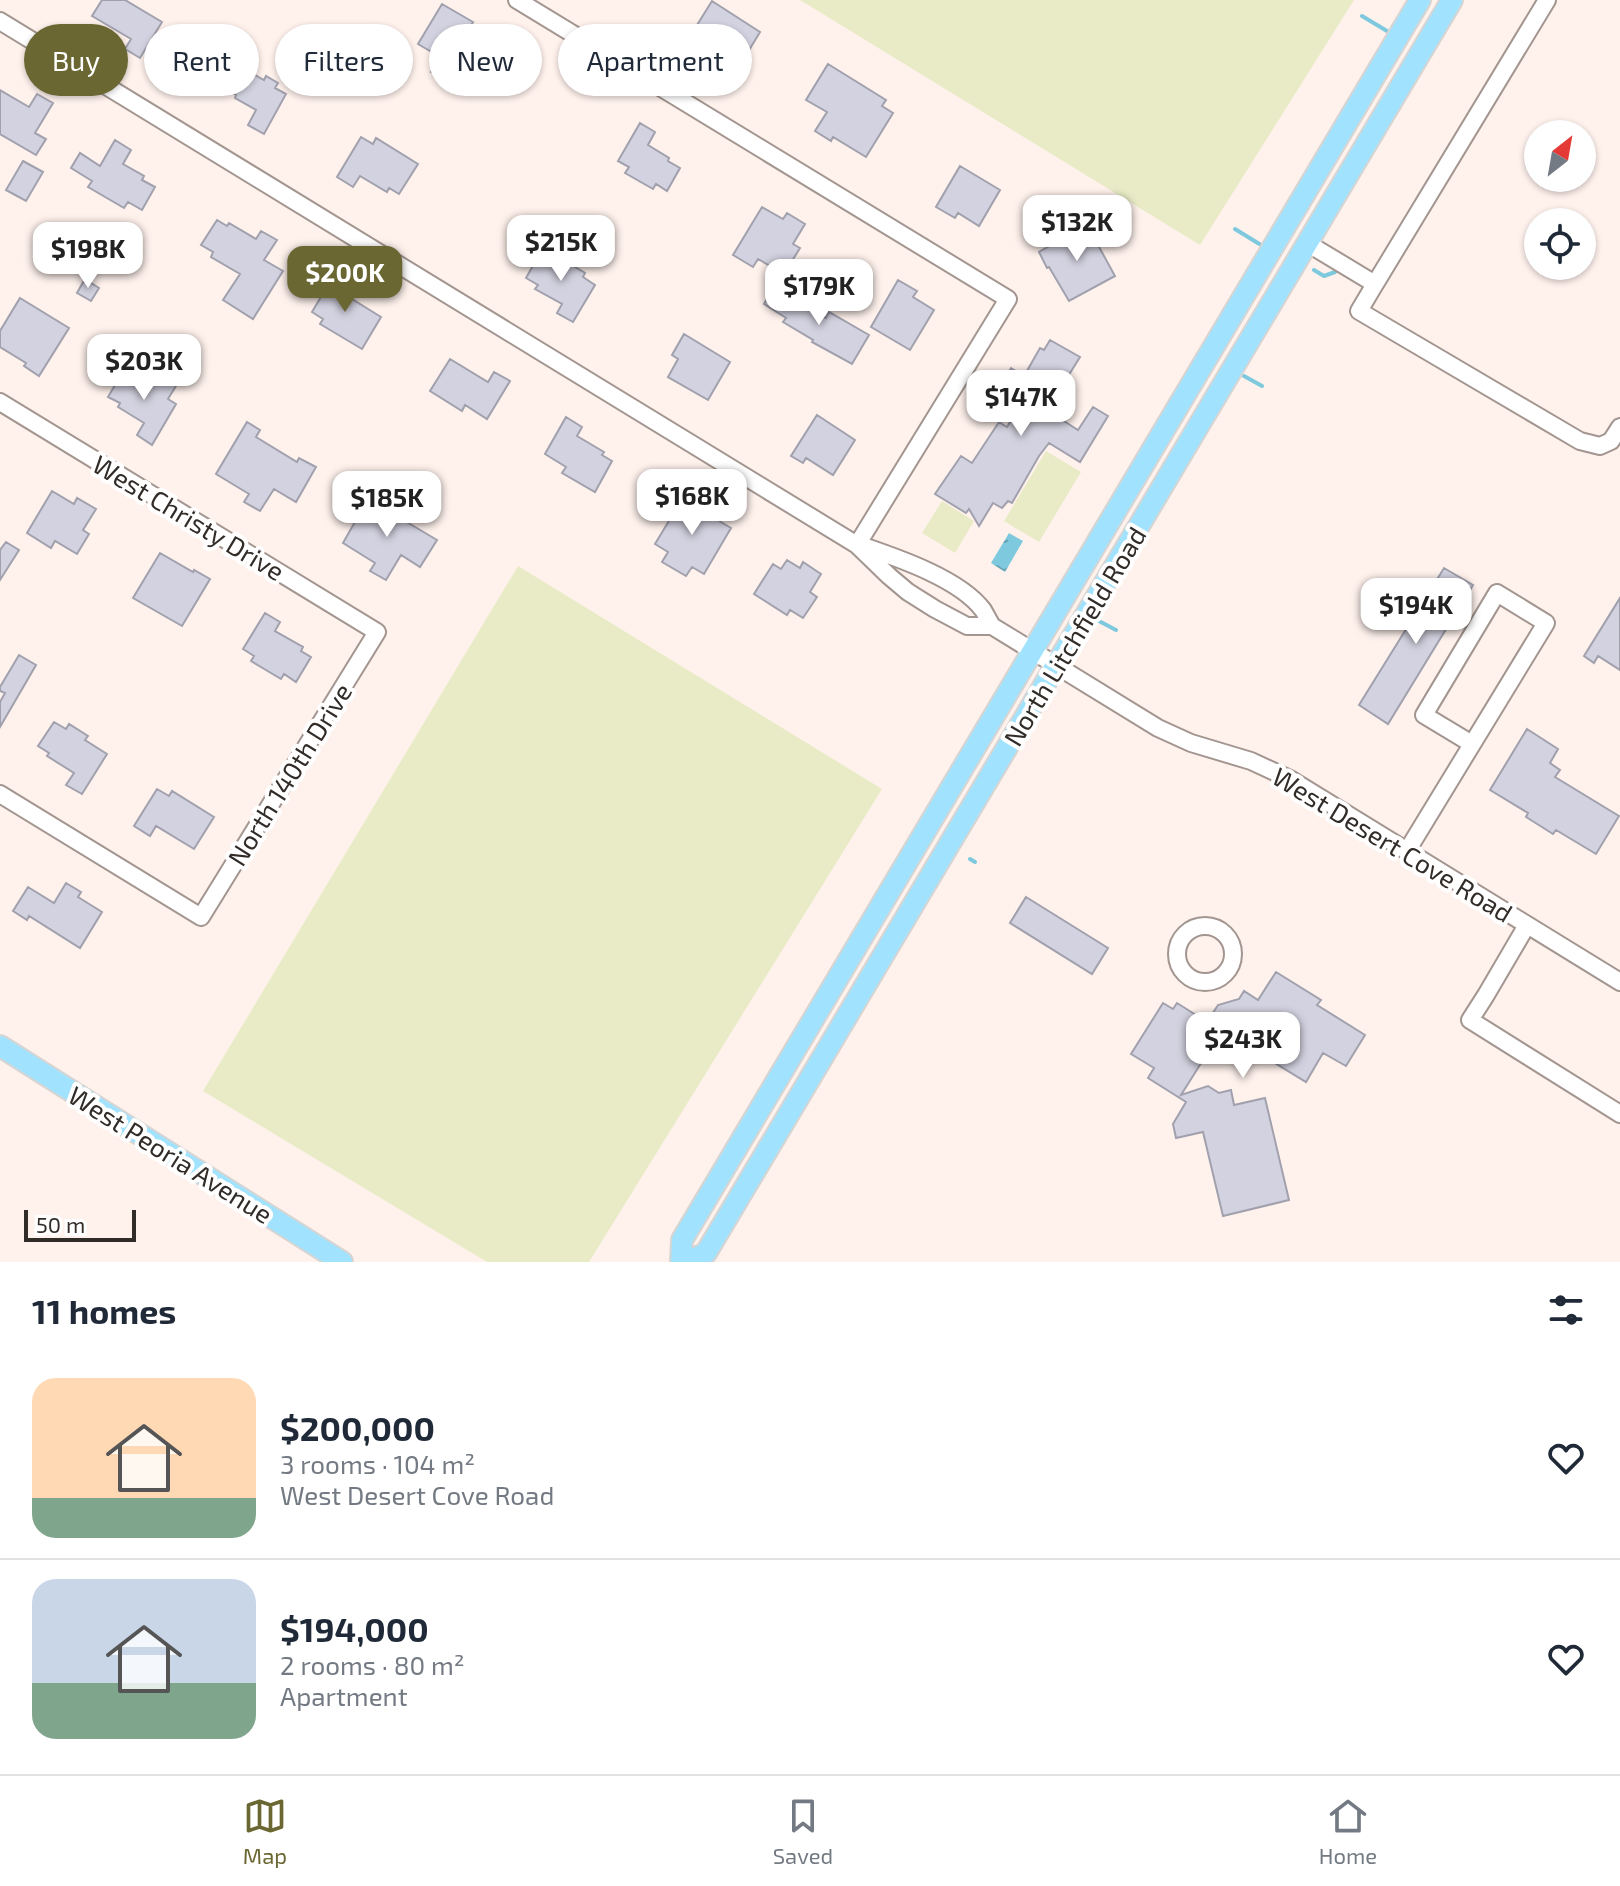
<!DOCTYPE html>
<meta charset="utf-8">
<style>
:root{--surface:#fff;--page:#f6f6f7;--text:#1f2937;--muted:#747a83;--line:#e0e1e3;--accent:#6b6733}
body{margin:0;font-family:"Exo 2",sans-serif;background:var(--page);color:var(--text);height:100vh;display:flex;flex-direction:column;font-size:30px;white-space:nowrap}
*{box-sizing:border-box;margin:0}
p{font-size:26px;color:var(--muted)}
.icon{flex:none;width:44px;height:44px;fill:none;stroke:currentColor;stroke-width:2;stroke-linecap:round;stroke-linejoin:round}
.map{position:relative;height:1262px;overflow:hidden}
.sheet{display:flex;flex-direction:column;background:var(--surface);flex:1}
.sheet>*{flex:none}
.banner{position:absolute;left:24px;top:24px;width:800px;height:72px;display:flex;gap:16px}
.needle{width:52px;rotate:31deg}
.controls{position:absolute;left:1524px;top:120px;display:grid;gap:16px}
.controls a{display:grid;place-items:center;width:72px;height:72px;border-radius:50%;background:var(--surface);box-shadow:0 2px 6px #0004;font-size:40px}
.scale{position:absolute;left:24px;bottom:20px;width:112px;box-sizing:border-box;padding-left:8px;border:4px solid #322c29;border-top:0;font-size:22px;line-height:28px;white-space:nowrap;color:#322c29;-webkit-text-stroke:6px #fff;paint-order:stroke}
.price{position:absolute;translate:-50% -68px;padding:0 18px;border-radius:16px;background:#fff;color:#222;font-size:26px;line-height:52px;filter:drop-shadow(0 2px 4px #0008)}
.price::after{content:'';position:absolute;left:50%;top:48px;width:24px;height:18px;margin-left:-12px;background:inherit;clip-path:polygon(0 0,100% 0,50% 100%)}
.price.on{background:var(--accent);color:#fff}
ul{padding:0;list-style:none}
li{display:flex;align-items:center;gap:24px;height:200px;padding:0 32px}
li+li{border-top:2px solid var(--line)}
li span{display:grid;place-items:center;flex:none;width:224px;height:160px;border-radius:24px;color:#555}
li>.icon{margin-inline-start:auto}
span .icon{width:96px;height:96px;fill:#fffc;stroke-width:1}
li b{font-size:34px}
h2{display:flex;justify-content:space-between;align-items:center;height:96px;padding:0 32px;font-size:34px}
.pill{padding:0 28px;border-radius:36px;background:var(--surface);box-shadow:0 2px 6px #0004;font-size:28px;line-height:72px}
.pill.on{background:var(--accent);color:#fff}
.tabs{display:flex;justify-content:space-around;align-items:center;height:112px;border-top:2px solid var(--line);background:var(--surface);font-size:22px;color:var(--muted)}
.tabs a{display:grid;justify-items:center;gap:4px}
.tabs .on{color:var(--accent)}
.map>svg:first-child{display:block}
</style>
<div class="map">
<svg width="1620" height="1262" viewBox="0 0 1620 1262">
<defs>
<pattern id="water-ripples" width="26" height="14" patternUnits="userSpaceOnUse" patternTransform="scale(2)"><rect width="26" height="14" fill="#7ec9de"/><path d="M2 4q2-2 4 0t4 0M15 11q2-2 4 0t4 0" fill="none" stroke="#68a3b4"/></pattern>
</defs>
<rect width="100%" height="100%" fill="#fff2ed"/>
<path fill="#e8ebc5" d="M800 0H1354L1200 245Z
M1046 451 1081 472 1039 542 1004 521Z
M942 501 974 521 955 553 922 533Z
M518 566 882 789 589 1262H487L203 1091Z"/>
<path fill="url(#water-ripples)" d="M1009 533 1023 541 1005 572 991 563Z"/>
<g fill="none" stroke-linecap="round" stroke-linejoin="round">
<path stroke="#7ec9de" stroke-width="4" d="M1362 16 1387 31
M1235 229 1261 245
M1314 270 1324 276 1335 272
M1244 376 1262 386
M1099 621 1116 630
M970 859 975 862"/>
</g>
<path fill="#d3d2e0" stroke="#a1a0ad" stroke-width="2" d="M102 0H125L162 22 140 58 125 49 131 39 92 16Z
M712 1 760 32 731 80 715 70 717 66 684 46Z
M442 4 473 22 466 34 477 41 475 45 486 52 468 82 457 76 452 84 431 72 440 57 418 44Z
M828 64 886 100 882 106 893 113 866 157 833 137 831 141 815 131 827 112 806 100Z
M237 65 264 80 266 76 278 83 275 88 286 94 264 134 248 125 256 110 235 98 236 95 224 87Z
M0 90 29 107 37 94 53 103 35 133 46 139 36 155 0 134Z
M640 123 655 132 648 145 669 158 668 161 680 168 667 191 656 184 653 189 625 173 629 167 618 161Z
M361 137 373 144 376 138 418 164 399 194 389 188 387 192 360 176 353 187 337 177Z
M115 140 131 150 123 164 144 176 142 180 155 187 142 210 128 202 124 208 88 187 92 181 71 168 80 153 100 166Z
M23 161 43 172 26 201 6 190Z
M960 166 1000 190 979 226 958 213 955 218 936 207Z
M762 207 783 219 787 213 805 224 793 244 800 248 784 274 758 259 753 267 733 255Z
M217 220 227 226 229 223 256 239 261 231 277 240 264 260 283 271 253 319 223 300 240 274 211 257 213 252 201 245Z
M1087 225 1115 276 1069 301 1049 267 1047 268 1039 252Z
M543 248 585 273 583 277 595 285 573 322 557 313 562 304 535 289 538 285 526 278Z
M334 275 350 285 344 294 381 317 362 349 320 324 323 319 312 312Z
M85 279 99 288 91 301 77 293Z
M898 280 917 291 913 297 934 310 910 350 871 327Z
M774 287 826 318 829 312 869 335 852 364 812 342 813 340 783 322 786 318 764 304Z
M20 298 69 328 39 376 24 366 26 363 0 347V331Z
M684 334 730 362 708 400 668 377 678 359 672 355Z
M1050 340 1080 357 1047 410 1078 430 1093 407 1108 416 1080 462 1049 443 1039 456 1012 503 1008 501 1002 508 993 503 979 526 969 509 966 513 935 494 961 456 972 463 999 422 1007 427 1025 397 1001 384 1011 368 1024 376 1040 348 1044 350Z
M450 359 488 382 494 372 510 381 487 419 465 405 462 411 430 391Z
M126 366 157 384 161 378 176 386 168 399 176 404 152 445 137 435 144 423 118 407 120 403 108 397Z
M817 415 855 440 833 475 806 458 803 463 791 456Z
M566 417 582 427 577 436 604 452 602 455 612 461 595 492 562 473 566 467 545 454Z
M247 422 260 430 256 437 297 462 299 458 316 467 296 502 274 489 260 511 244 502 249 494 216 474Z
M52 491 74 504 77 498 96 509 83 530 89 534 77 554 55 541 51 548 27 533Z
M687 491 704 501 699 509 731 528 704 574 692 567 686 576 662 562 668 552 655 544Z
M368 499 437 540 420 567 401 555 386 580 370 571 375 563 343 543Z
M6 542 19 550 0 580V550Z
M160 553 193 572 194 570 210 579 182 626 133 598Z
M787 560 800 568 803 562 821 574 810 592 817 597 803 618 790 610 787 615 754 594 773 564 781 569Z
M1444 568 1473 585 1388 724 1359 705Z
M1620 598V670L1598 656 1594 663 1584 656Z
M265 613 280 622 275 631 303 647 301 651 311 657 296 682 284 674 281 679 251 661 254 656 243 649Z
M19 655 36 665 0 727V702L5 693 0 691V687Z
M54 722 66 729 69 724 88 736 85 740 107 754 82 794 66 785 74 773 47 756 49 753 38 746Z
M1527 729 1558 749 1550 763 1560 770 1555 777 1619 816 1596 854 1556 830 1553 834 1526 817 1528 813 1490 790Z
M157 789 169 796 172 791 214 817 194 849 156 826 150 836 134 826Z
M66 883 81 892 78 897 102 912 80 948 29 916 27 920 13 911 28 887 54 903Z
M1026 897 1108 948 1092 974 1010 923Z
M1276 972 1321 1000 1317 1005 1365 1035 1346 1066 1323 1053 1306 1082 1239 1041 1210 1049 1181 1095 1208 1086 1219 1093 1231 1090 1234 1105 1265 1098 1289 1200 1223 1216 1203 1132 1176 1138 1173 1124 1186 1102 1148 1078 1154 1068 1131 1054 1163 1003 1173 1009 1177 1003 1207 1022 1218 1005 1239 999 1244 991 1258 1000Z"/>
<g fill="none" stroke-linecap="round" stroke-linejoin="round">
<defs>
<path id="minor" d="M517 0 1008 299 857 545
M0 21 857 545 889 576 908 592 935 609 967 626H992
M1307 243 1375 284 1359 311 1580 441 1600 446 1611 441 1620 427
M1375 284 1547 0
M0 402 377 632 201 917 0 794
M863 546C898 558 960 579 983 610 986 615 989 621 992 626L1158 728 1191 743 1251 761 1290 779 1620 982
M1407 851C1454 775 1500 699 1546 623L1497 593 1424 715 1472 744
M1527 925 1486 995 1470 1020 1620 1114
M1177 954a28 28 0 1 1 56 0a28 28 0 1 1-56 0Z"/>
<path id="major" d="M0 1046 342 1262
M681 1262 682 1240 1420 0
M687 1262 706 1253 1452 0"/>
</defs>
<use href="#minor" stroke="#a3958f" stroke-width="20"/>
<use href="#major" stroke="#d6d5d4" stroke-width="24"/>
<use href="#minor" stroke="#fff" stroke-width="16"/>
<use href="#major" stroke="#a1e3fe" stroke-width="20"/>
</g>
<g text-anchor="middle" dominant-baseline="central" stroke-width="8" stroke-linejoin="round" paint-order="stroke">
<g font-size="26" fill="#322c29" stroke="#fff">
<text transform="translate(189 517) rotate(31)">West Christy Drive</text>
<text transform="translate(1074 636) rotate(-59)">North Litchfield Road</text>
<text transform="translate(289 774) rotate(-58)">North 140th Drive</text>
<text transform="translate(1393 844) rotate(31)">West Desert Cove Road</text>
<text transform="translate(171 1154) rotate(32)">West Peoria Avenue</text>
</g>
</g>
</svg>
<div class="controls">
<a><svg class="needle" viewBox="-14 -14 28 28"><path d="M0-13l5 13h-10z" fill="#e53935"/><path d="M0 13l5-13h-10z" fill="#747a83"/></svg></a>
<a><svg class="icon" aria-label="locate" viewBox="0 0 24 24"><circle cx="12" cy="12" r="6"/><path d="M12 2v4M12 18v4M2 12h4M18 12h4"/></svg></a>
</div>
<div class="scale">50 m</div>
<b class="price" style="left:1077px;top:263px">$132K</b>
<b class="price" style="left:561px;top:283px">$215K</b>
<b class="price" style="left:88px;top:290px">$198K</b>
<b class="price on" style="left:345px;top:314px">$200K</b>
<b class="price" style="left:819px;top:327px">$179K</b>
<b class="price" style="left:144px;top:402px">$203K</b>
<b class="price" style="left:1021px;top:438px">$147K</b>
<b class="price" style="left:692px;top:537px">$168K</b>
<b class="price" style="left:387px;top:539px">$185K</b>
<b class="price" style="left:1416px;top:646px">$194K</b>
<b class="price" style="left:1243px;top:1080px">$243K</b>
<div class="banner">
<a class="pill on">Buy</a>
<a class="pill">Rent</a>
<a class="pill">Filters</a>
<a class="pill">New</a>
<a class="pill">Apartment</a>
</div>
</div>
<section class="sheet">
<h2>11 homes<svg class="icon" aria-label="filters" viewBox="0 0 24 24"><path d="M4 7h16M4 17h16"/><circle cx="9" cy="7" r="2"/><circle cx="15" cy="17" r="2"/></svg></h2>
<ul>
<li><span style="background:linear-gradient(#ffd9b3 75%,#7fa58c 0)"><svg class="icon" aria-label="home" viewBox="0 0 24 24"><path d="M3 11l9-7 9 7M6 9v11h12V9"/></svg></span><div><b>$200,000</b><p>3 rooms · 104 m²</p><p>West Desert Cove Road</p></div><svg class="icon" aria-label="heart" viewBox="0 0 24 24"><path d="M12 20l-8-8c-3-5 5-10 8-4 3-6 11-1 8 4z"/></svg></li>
<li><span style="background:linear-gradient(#c9d6e8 65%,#7fa58c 0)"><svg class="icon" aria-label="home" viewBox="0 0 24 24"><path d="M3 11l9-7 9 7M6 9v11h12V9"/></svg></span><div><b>$194,000</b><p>2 rooms · 80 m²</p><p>Apartment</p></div><svg class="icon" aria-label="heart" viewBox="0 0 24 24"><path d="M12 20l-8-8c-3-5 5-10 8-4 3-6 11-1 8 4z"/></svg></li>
</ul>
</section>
<nav class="tabs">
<a class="on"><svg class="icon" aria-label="map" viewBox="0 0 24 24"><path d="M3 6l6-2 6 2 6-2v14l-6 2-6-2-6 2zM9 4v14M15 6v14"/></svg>Map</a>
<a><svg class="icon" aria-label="saved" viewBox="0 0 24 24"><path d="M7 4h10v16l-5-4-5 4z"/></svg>Saved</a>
<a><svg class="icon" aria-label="home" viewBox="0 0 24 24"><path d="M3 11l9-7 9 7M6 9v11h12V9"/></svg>Home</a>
</nav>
